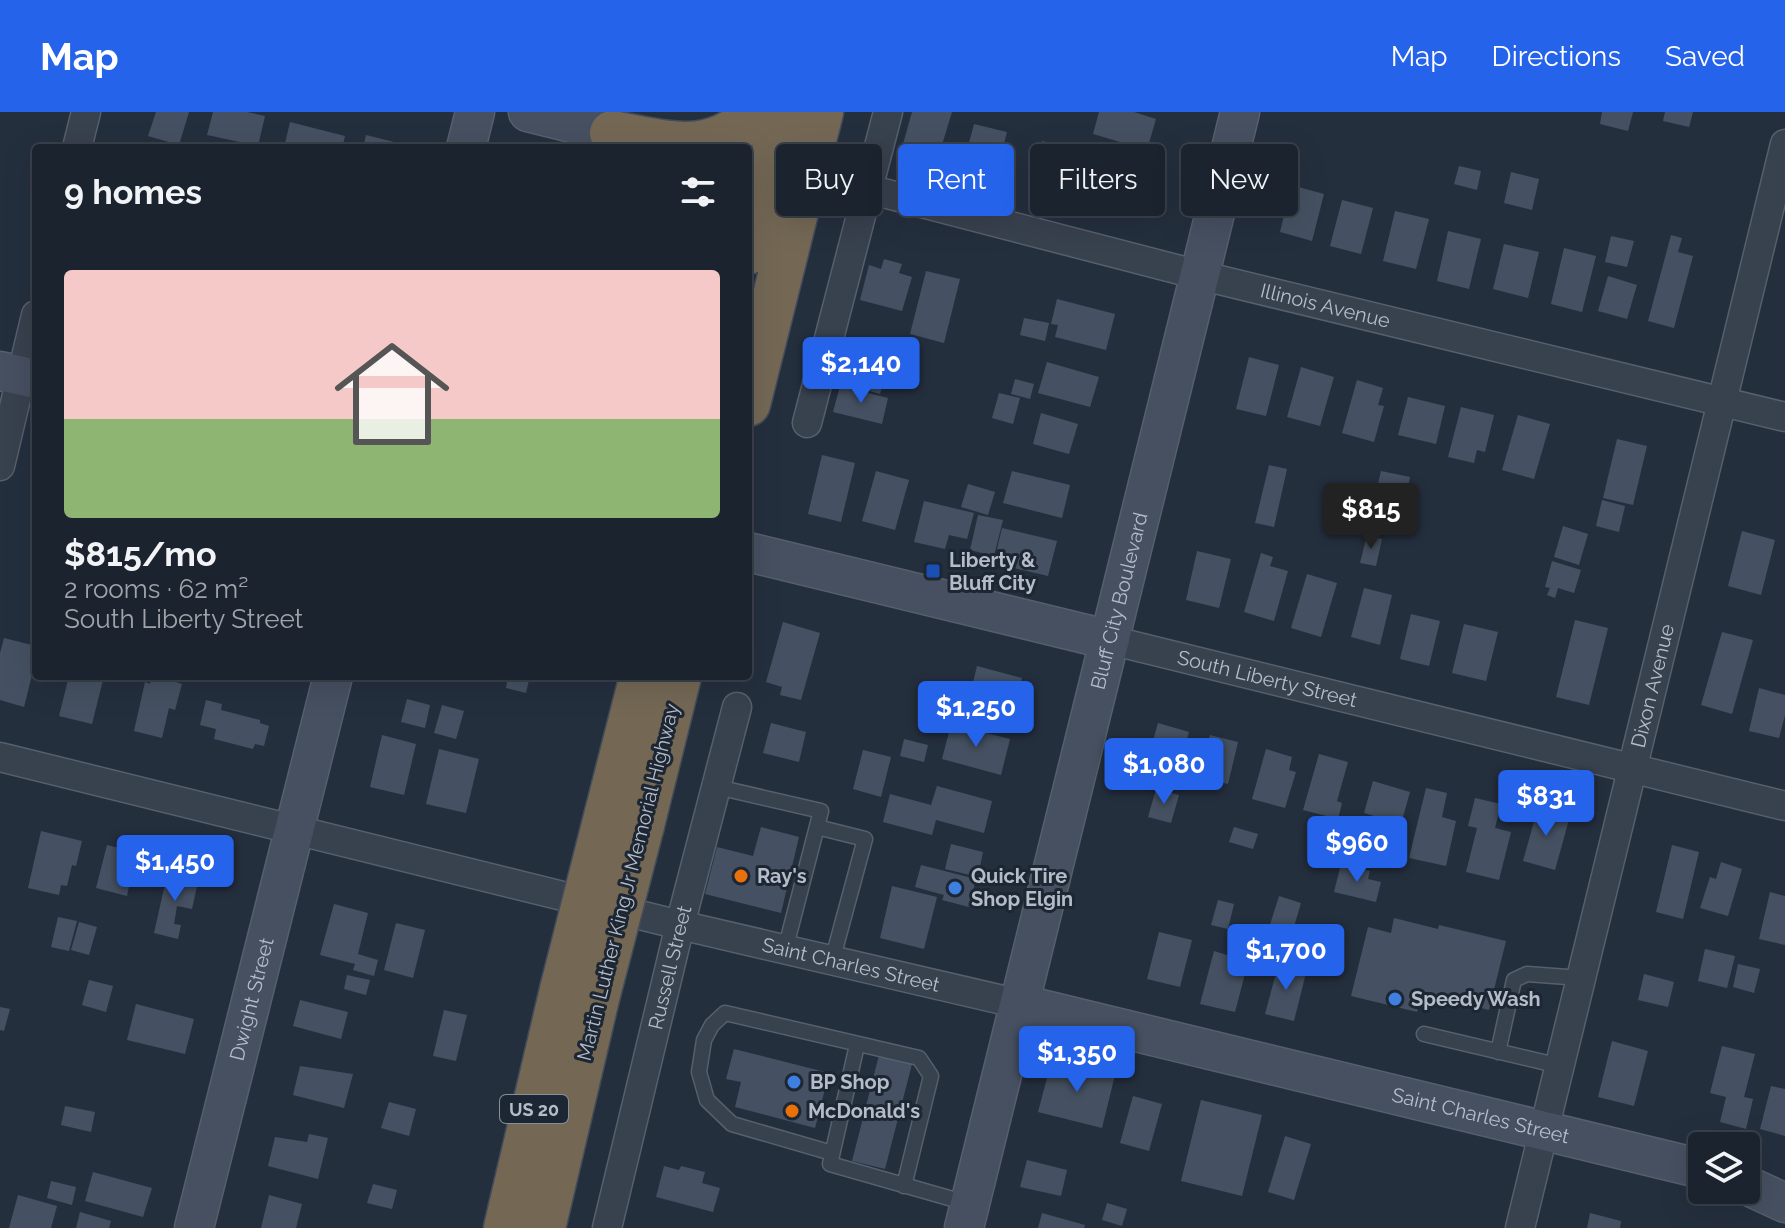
<!DOCTYPE html>
<meta charset="utf-8">
<style>
:root{--surface:#1b232e;--page:#282f3a;--text:#f1f3f6;--muted:#a0a4aa;--line:#39404a;--accent:#2563eb}
body{margin:0;font-family:Raleway,sans-serif;background:var(--page);color:var(--text);height:100vh;display:flex;flex-direction:column;font-size:30px;white-space:nowrap}
*{box-sizing:border-box;margin:0}
p{font-size:26px;color:var(--muted)}
.icon{flex:none;width:44px;height:44px;fill:none;stroke:currentColor;stroke-width:2;stroke-linecap:round;stroke-linejoin:round}
.map{position:relative;flex:1;overflow:hidden}
.panel{position:absolute;left:32px;top:32px;width:720px;height:536px;display:flex;flex-direction:column;background:var(--surface);border-radius:8px;box-shadow:0 8px 32px #0002,0 0 0 2px var(--line)}
.panel>*{flex:none}
.guide{position:absolute;left:776px;top:32px;width:760px;height:72px;display:flex;gap:16px}
.buttons{position:absolute;left:1688px;top:1020px;display:grid;gap:16px}
.buttons a{display:grid;place-items:center;width:72px;height:72px;border-radius:8px;background:var(--surface);box-shadow:0 8px 32px #0002,0 0 0 2px var(--line);font-size:40px}
.price{position:absolute;translate:-50% -68px;padding:0 18px;border-radius:8px;background:var(--accent);color:#fff;font-size:26px;line-height:52px;filter:drop-shadow(0 2px 4px #0008)}
.price::after{content:'';position:absolute;left:50%;top:48px;width:24px;height:18px;margin-left:-12px;background:inherit;clip-path:polygon(0 0,100% 0,50% 100%)}
.price.current{background:#222;color:#fff}
ul{padding:0;list-style:none}
li{display:grid;align-content:center;gap:16px;height:424px;padding:0 32px}
li+li{border-top:2px solid var(--line)}
li span{display:grid;place-items:center;height:248px;border-radius:8px;color:#555}
li>.icon{margin-inline-start:auto}
span .icon{width:144px;height:144px;fill:#fffc;stroke-width:1}
li b{font-size:34px}
h2{display:flex;justify-content:space-between;align-items:center;height:96px;padding:0 32px;font-size:34px}
.chip{padding:0 28px;border-radius:8px;background:var(--surface);box-shadow:0 8px 32px #0002,0 0 0 2px var(--line);font-size:28px;line-height:72px}
.chip.current{background:var(--accent);color:#fff}
header{display:flex;align-items:center;gap:48px;box-sizing:border-box;height:112px;padding:0 40px;background:var(--accent);color:#fff}
header strong{font-size:38px}
nav{display:flex;gap:44px;margin-inline-start:auto;font-size:28px}
.map>svg:first-child{display:block}
</style>
<header>
<strong>Map</strong>
<nav><a>Map</a><a>Directions</a><a>Saved</a></nav>
</header>
<div class="map">
<svg width="1785" height="1116" viewBox="0 0 1785 1116">
<rect width="100%" height="100%" fill="#242f3e"/>
<path fill="#455162" d="M156 0H189L179 33 148 24Z
M213 0H247L265 4 258 34 207 23Z
M912 0H952L939 43 903 32Z
M1099 0H1134L1156 7 1147 38 1093 22Z
M1602 0H1633L1628 19 1600 12Z
M1665 0H1693L1689 15 1663 9Z
M290 10 345 24 342 36H284Z
M974 12 1007 20 999 51 966 42Z
M366 23 398 31 396 36H363Z
M1042 29 1067 34 1061 59 1036 54Z
M1081 43 1146 59 1136 97 1111 90 1110 96 1070 86Z
M1459 54 1481 59 1477 78 1454 72Z
M1511 60 1539 67 1532 98 1504 91Z
M1291 73 1324 82 1312 129 1280 120Z
M1342 88 1373 96 1361 142 1330 134Z
M1395 99 1429 107 1416 157 1383 149Z
M1448 119 1481 127 1469 177 1437 169Z
M1671 123 1682 126 1678 140 1693 144 1674 216 1648 209Z
M1611 124 1634 129 1627 155 1605 150Z
M1504 132 1539 140 1528 186 1493 177Z
M1564 136 1596 144 1582 200 1551 192Z
M884 147 902 152 899 161 912 165 902 199 860 188 869 153 881 157Z
M926 159 960 167 944 231 910 222Z
M1608 164 1637 173 1627 207 1598 199Z
M1057 187 1115 202 1106 238 1055 225 1058 213 1051 212Z
M1024 206 1049 211 1045 229 1020 223Z
M1249 245 1279 253 1266 304 1236 297Z
M848 249 886 261 880 282 841 271Z
M1047 250 1099 265 1090 295 1038 281Z
M1301 255 1334 265 1320 314 1287 305Z
M1015 267 1034 272 1030 287 1011 282Z
M1357 268 1383 276 1378 293 1384 294 1374 330 1342 321Z
M840 274 888 286 882 312 833 300Z
M999 281 1020 286 1013 312 992 306Z
M1408 285 1445 294 1436 332 1398 323Z
M1461 295 1494 303 1485 340 1477 338 1474 351 1448 345Z
M1041 301 1078 312 1069 342 1033 332Z
M1518 303 1550 312 1534 367 1502 358Z
M1617 327 1647 334 1633 393 1603 386Z
M822 343 855 351 841 410 808 402Z
M1269 353 1287 357 1274 415 1255 411Z
M876 359 909 368 895 418 862 409Z
M1012 359 1070 373 1062 406 1003 391Z
M1381 359 1410 365 1405 391 1375 384Z
M968 372 995 380 988 403 961 395Z
M1602 388 1625 394 1619 420 1596 414Z
M924 389 974 401 967 427 949 423 945 437 914 430Z
M978 403 1003 408 994 444 970 438Z
M1563 414 1588 422 1579 453 1554 445Z
M1002 416 1057 429 1048 464 1001 453 1004 439 997 437Z
M1742 419 1775 428 1761 483 1728 474Z
M1367 423 1382 427 1376 454 1360 451Z
M1197 439 1231 447 1219 496 1186 488Z
M1261 441 1273 445 1270 454 1288 459 1274 509 1244 500Z
M1552 449 1581 458 1574 481 1558 476 1555 486 1547 483 1550 476 1545 475Z
M1307 462 1337 471 1321 525 1291 516Z
M1364 476 1392 483 1380 533 1351 525Z
M1411 502 1440 509 1429 554 1400 547Z
M1575 508 1608 516 1589 593 1556 585Z
M783 510 820 521 801 588 780 583 782 575 766 570Z
M1464 512 1498 520 1486 569 1452 561Z
M1722 520 1753 528 1732 602 1701 593Z
M4 526 36 534V547L24 595 0 588V541Z
M977 554 1022 566 1013 603 968 591Z
M69 564H104L92 612 59 604Z
M151 564H177L176 570 182 572 175 598 169 596 162 626 134 619 145 570 150 572Z
M508 564H530L526 581 506 576Z
M1759 576 1785 583V603L1779 626 1749 619Z
M407 587 430 593 425 616 401 610Z
M206 588 222 592 221 598 260 608V611L269 614 264 634 255 632 253 637 214 627 216 617 200 613Z
M442 593 464 599 456 627 434 621Z
M771 611 806 620 799 650 763 641Z
M1158 611 1189 620 1176 665 1145 656Z
M951 612 1010 627 1001 663 942 647Z
M382 623 416 632 404 683 370 675Z
M1210 623 1238 630 1228 672 1199 665Z
M904 627 928 633 924 650 900 644Z
M439 637 479 647 466 701 426 692Z
M1266 637 1292 645 1289 658 1296 660 1285 696 1252 687Z
M863 638 891 645 881 685 853 677Z
M1319 642 1348 650 1337 689 1342 691 1338 707 1303 698Z
M1373 669 1410 680 1401 712 1364 701Z
M937 674 992 689 984 721 936 708 932 723 883 710 890 682 931 693Z
M1426 676 1447 681 1442 705 1456 709 1446 754 1409 746Z
M1156 677 1179 683 1171 711 1148 705Z
M1475 686 1501 692 1495 716 1511 720 1499 768 1466 760 1477 716 1468 714Z
M1538 695 1570 704 1555 758 1523 749Z
M761 715 799 725 781 801 705 782 717 735 753 744Z
M1234 715 1258 722 1253 737 1229 730Z
M41 719 82 729 76 754 72 753 67 774 61 773 59 783 28 776Z
M951 732 983 740 978 765 945 757Z
M107 733 136 740 127 784 96 776Z
M1672 733 1699 740 1683 807 1656 800Z
M1721 750 1742 757 1728 804 1700 796 1710 765 1716 767Z
M1341 752 1370 759 1368 767 1381 770 1376 790 1334 780Z
M921 753 976 767 969 795 942 788 944 783 915 775Z
M173 759 199 765 192 797 177 794 174 812 181 813 178 827 154 821 165 772 170 773Z
M892 774 937 785 924 837 880 826Z
M1770 780 1785 784V833L1759 827Z
M1279 784 1301 791 1289 832 1266 825Z
M1218 788 1234 792 1228 817 1211 813Z
M334 792 368 801 358 842 378 848 374 864 353 858 355 852 320 843Z
M58 805 77 809 69 839 51 835Z
M1394 806 1438 817 1439 813 1506 829 1489 898 1421 881 1417 900 1351 884 1368 815 1391 821Z
M79 810 97 815 89 843 71 838Z
M396 811 425 818 413 866 384 858Z
M1159 820 1192 828 1180 875 1147 867Z
M1229 837 1250 843 1235 900 1200 892 1214 839 1227 843Z
M1705 837 1735 844 1727 876 1698 869Z
M1279 850 1307 857 1294 909 1265 902Z
M1738 852 1760 857 1754 881 1733 875Z
M1644 862 1674 870 1668 895 1638 888Z
M347 863 370 868 366 883 344 877Z
M89 868 113 874 106 900 82 893Z
M300 888 348 900 341 927 293 914Z
M136 892 194 907 185 942 127 928Z
M0 895 10 897 4 919 0 918Z
M444 898 467 903 456 949 433 944Z
M1612 929 1648 939 1634 994 1598 985Z
M1722 934 1755 942 1744 985 1753 987 1746 1017 1720 1010 1726 985 1710 981Z
M734 937 829 961 815 1016 735 995 741 970 726 967Z
M879 943 912 952 885 1057 852 1049Z
M1052 947 1115 963 1102 1016 1038 1000Z
M300 954 353 962 344 996 293 983Z
M1771 974 1785 977V1024L1760 1017Z
M1133 984 1162 992 1149 1039 1120 1031Z
M1201 988 1262 1003 1242 1084 1181 1069Z
M389 990 416 997 409 1024 381 1016Z
M65 994 95 1000 91 1020 61 1013Z
M309 1022 328 1026 318 1067 268 1054 275 1025 307 1030Z
M1285 1024 1311 1032 1294 1088 1268 1080Z
M1027 1048 1067 1058 1061 1084 1020 1075Z
M664 1054 679 1058 681 1054 705 1060 702 1071 720 1076 713 1100 656 1085Z
M93 1060 152 1076 143 1105 85 1089Z
M51 1069 76 1075 72 1093 47 1086Z
M373 1072 397 1078 392 1097 367 1091Z
M18 1083 57 1094 51 1116H9Z
M269 1083 302 1092 296 1116H261Z
M1107 1091 1127 1097 1122 1114 1102 1108Z
M80 1100 111 1109 109 1116H76Z
M1042 1101 1085 1113 1084 1116H1038Z
M1590 1101 1621 1109 1620 1116H1587Z"/>
<g fill="none" stroke-linecap="round" stroke-linejoin="round">
<defs>
<path id="lane" d="M717 675 821 699 785 838
M817 715 865 727 832 849
M1424 922 1560 954
M857 933 830 1052 970 1092
M1498 940 1514 868 1527 862 1581 866
M832 1041 732 1012 707 988 699 960 704 928 712 913 725 901 919 946 931 964 904 1074"/>
<g id="street">
<path d="M77 36 86 0"/>
<path id="s1" d="M868 77 1199 163 1785 305"/>
<path d="M807 311 888 0"/>
<path d="M0 354 36 203"/>
<path id="s2" d="M1110 528 1785 694"/>
<path id="s3" d="M0 645 680 813 1020 892"/>
<path id="s4" d="M607 1116 680 813 737 595"/>
<path id="s5" d="M1520 1116 1785 32"/>
</g>
<g id="secondary">
<path d="M528 0 612 21"/>
<path d="M466 36 475 0"/>
<path d="M0 259 36 267"/>
<path d="M748 440 1110 528"/>
<path id="s6" d="M1020 892 1702 1057"/>
<path d="M1746 1073 1785 1091"/>
<path id="s7" d="M194 1116 333 564"/>
<path id="s8" d="M964 1116 1240 0"/>
</g>
<path id="highway" d="M612 21C669 31 711 47 757 0
M748 140 784 0
M748 292 821 0
M606 705 642 564
M642 713 679 564
M506 1116 562 878
M543 1116 597 886"/>
</defs>
<use href="#lane" stroke="#565f6c" stroke-width="17"/>
<use href="#street" stroke="#565f6c" stroke-width="31"/>
<use href="#secondary" stroke="#565f6c" stroke-width="41"/>
<use href="#highway" stroke="#434c59" stroke-width="47"/>
<use href="#lane" stroke="#38414e" stroke-width="14"/>
<use href="#street" stroke="#38414e" stroke-width="28"/>
<use href="#secondary" stroke="#465061" stroke-width="38"/>
<use href="#highway" stroke="#746855" stroke-width="44"/>
<defs>
<path id="highway-bridge" d="M562 878 606 705
M597 886 642 713"/>
</defs>
<use href="#highway-bridge" stroke="#434c59" stroke-width="47" stroke-linecap="butt"/>
<use href="#highway-bridge" stroke="#746855" stroke-width="44"/>
</g>
<rect fill="#1a4fb4" stroke="#1d2633" stroke-width="3" x="925" y="451" width="16" height="16" rx="4"/>
<g fill="#e8710a" stroke="#1d2633" stroke-width="3">
<circle cx="741" cy="764" r="8"/>
<circle cx="792" cy="999" r="8"/>
</g>
<g fill="#3f7fe0" stroke="#1d2633" stroke-width="3">
<circle cx="955" cy="776" r="8"/>
<circle cx="1395" cy="887" r="8"/>
<circle cx="794" cy="970" r="8"/>
</g>
<g text-anchor="middle" dominant-baseline="central" stroke-width="6" stroke-linejoin="round" paint-order="stroke">
<rect fill="#1d2633" stroke="#878f9c" stroke-width="2" x="500" y="983" width="68" height="28" rx="6"/>
<g font-size="18" font-weight="bold" fill="#b4bcc9">
<text x="534" y="997">US 20</text>
</g>
<g font-size="20" fill="#b4bcc9" stroke="#1d2633">
<text stroke="none"><textPath href="#s1" startOffset="472">Illinois Avenue</textPath></text>
<text stroke="none"><textPath href="#s8" startOffset="646">Bluff City Boulevard</textPath></text>
<text stroke="none"><textPath href="#s2" startOffset="162">South Liberty Street</textPath></text>
<text stroke="none"><textPath href="#s5" startOffset="558">Dixon Avenue</textPath></text>
<text transform="translate(628 770) rotate(-76)">Martin Luther King Jr Memorial Highway</text>
<text stroke="none"><textPath href="#s3" startOffset="876">Saint Charles Street</textPath></text>
<text stroke="none"><textPath href="#s4" startOffset="268">Russell Street</textPath></text>
<text stroke="none"><textPath href="#s7" startOffset="236">Dwight Street</textPath></text>
<text stroke="none"><textPath href="#s6" startOffset="474">Saint Charles Street</textPath></text>
</g>
<g font-size="20" font-weight="bold" fill="#b4bcc9" stroke="#1d2633" text-anchor="start">
<text x="949" y="448">Liberty &amp;<tspan x="949" dy="23">Bluff City</tspan></text>
<text x="757" y="764">Ray's</text>
<text x="971" y="764">Quick Tire<tspan x="971" dy="23">Shop Elgin</tspan></text>
<text x="1411" y="887">Speedy Wash</text>
<text x="810" y="970">BP Shop</text>
<text x="808" y="999">McDonald's</text>
</g>
</g>
</svg>
<div class="buttons">
<a><svg class="icon" aria-label="layers" viewBox="0 0 24 24"><path d="M12 4l9 5-9 5-9-5zM3 14l9 5 9-5"/></svg></a>
</div>
<b class="price" style="left:861px;top:293px">$2,140</b>
<b class="price current" style="left:1371px;top:439px">$815</b>
<b class="price" style="left:976px;top:637px">$1,250</b>
<b class="price" style="left:1164px;top:694px">$1,080</b>
<b class="price" style="left:1546px;top:726px">$831</b>
<b class="price" style="left:1357px;top:772px">$960</b>
<b class="price" style="left:175px;top:791px">$1,450</b>
<b class="price" style="left:1286px;top:880px">$1,700</b>
<b class="price" style="left:1077px;top:982px">$1,350</b>
<div class="guide">
<a class="chip">Buy</a>
<a class="chip current">Rent</a>
<a class="chip">Filters</a>
<a class="chip">New</a>
</div>
<section class="panel">
<h2>9 homes<svg class="icon" aria-label="filters" viewBox="0 0 24 24"><path d="M4 7h16M4 17h16"/><circle cx="9" cy="7" r="2"/><circle cx="15" cy="17" r="2"/></svg></h2>
<ul>
<li><span style="background:linear-gradient(#f6c9c9 60%,#8fb573 0)"><svg class="icon" aria-label="home" viewBox="0 0 24 24"><path d="M3 11l9-7 9 7M6 9v11h12V9"/></svg></span><div><b>$815/mo</b><p>2 rooms · 62 m²</p><p>South Liberty Street</p></div></li>
</ul>
</section>
</div>
